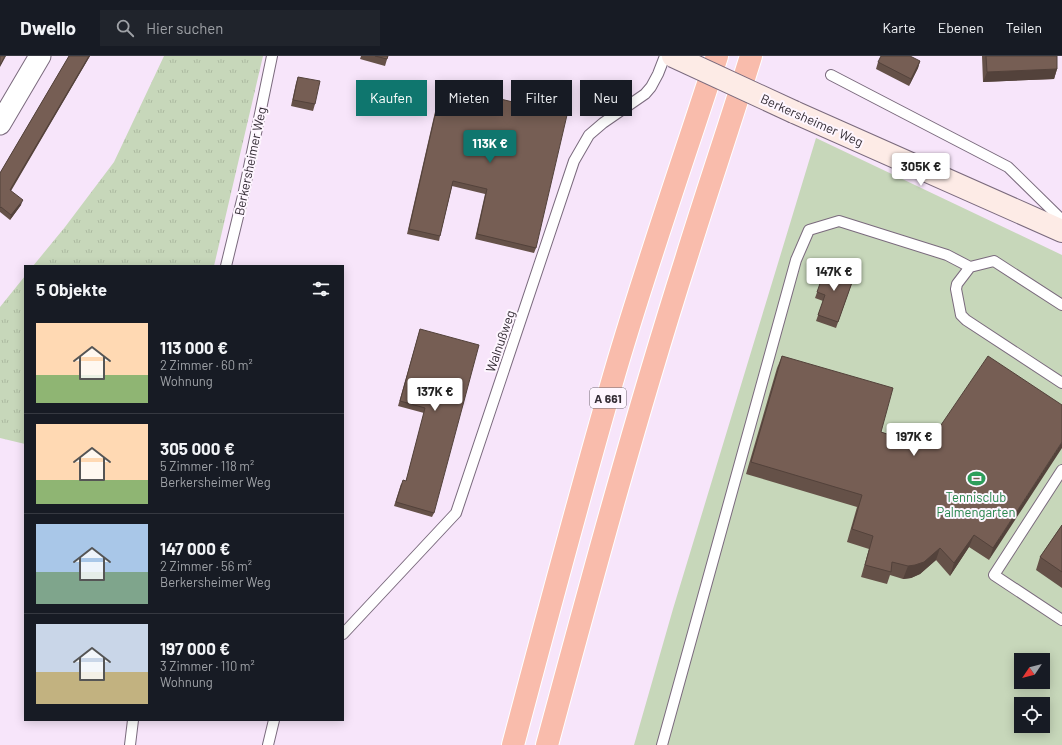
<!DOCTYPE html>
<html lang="de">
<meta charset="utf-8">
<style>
:root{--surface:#171b24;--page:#20242c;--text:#f1f3f6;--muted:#9ea1a6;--line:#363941;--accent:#0f766e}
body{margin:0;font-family:Barlow,sans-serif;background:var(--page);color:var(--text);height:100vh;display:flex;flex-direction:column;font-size:15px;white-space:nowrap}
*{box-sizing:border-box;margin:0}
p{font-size:13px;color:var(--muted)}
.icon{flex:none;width:22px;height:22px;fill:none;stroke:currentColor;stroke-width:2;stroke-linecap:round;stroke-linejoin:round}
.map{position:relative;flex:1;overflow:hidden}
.details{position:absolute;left:24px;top:209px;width:320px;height:456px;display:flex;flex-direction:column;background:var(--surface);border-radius:0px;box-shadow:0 2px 10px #0003}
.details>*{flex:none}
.top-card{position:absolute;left:356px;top:24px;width:380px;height:36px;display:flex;gap:8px}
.needle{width:26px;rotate:235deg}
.buttons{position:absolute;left:1014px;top:597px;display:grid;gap:8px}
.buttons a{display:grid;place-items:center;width:36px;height:36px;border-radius:0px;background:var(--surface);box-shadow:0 2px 10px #0003;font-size:20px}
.price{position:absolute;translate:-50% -34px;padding:0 9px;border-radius:4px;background:#fff;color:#222;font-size:13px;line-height:26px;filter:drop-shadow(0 1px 2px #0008)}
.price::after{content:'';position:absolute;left:50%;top:24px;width:12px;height:9px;margin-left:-6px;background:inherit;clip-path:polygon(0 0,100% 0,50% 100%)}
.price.active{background:var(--accent);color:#fff}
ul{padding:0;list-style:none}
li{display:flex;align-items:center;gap:12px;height:100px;padding:0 12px}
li+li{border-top:1px solid var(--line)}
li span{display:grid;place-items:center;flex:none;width:112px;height:80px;border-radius:0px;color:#555}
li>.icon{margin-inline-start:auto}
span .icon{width:48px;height:48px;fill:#fffc;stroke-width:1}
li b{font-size:17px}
h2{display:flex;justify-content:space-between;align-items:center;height:48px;padding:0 12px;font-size:17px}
.tag{padding:0 14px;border-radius:0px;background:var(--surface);box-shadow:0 2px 10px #0003;font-size:14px;line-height:36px}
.tag.active{background:var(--accent);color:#fff}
header{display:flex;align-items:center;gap:24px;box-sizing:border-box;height:56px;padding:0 20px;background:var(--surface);border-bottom:1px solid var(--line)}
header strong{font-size:19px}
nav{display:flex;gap:22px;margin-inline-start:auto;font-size:14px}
.search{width:280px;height:36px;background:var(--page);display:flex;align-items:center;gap:10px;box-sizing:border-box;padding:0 14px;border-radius:0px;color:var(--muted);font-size:15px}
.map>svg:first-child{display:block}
</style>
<header>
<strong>Dwello</strong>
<div class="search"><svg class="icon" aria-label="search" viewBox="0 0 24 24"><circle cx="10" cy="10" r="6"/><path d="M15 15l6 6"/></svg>Hier suchen</div>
<nav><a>Karte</a><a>Ebenen</a><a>Teilen</a></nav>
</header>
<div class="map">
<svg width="1062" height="689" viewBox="0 0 1062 689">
<defs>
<pattern id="park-tufts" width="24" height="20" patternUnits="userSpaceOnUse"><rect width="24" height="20" fill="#c7d7ba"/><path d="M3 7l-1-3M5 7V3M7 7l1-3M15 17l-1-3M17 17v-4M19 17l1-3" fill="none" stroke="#acb9a0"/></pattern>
</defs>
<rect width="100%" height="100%" fill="#f7e5fa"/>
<path fill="#c7d7ba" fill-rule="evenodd" d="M816 82 1062 199V689H634L673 553ZM1021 604H1043V626H1021ZM1021 648H1043V670H1021Z"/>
<path fill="url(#park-tufts)" d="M164 0H263L214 210H33L65 171 114 106Z
M25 220V388L0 382V251Z"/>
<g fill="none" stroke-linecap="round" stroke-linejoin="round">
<defs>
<path id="lane" d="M831 19 1008 111 1062 164
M226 210 243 140 272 0
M1062 249 994 205 970 211 957 228 956 233 961 259 966 264 1062 327
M1062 414 994 519 1062 564
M343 578 456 457 574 105 589 79 603 67 645 38 651 31 658 18 665 0
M130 689 133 664
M268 689 274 664
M662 689 796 204 809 174 839 165 947 199 970 211"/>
<path id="street" d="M0 68 40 0"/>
<path id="secondary" d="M794 56 1062 175"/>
<path id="highway" d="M513 689C546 565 579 440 615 316 646 210 683 105 717 0
M547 689C591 526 635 363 686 203 707 135 730 68 751 0"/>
</defs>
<use href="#lane" stroke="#7a6a7d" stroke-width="12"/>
<use href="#street" stroke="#7a6a7d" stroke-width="23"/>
<use href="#secondary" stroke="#7a6a7d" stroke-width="24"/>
<use href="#highway" stroke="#fff" stroke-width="24"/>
<use href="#lane" stroke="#fff" stroke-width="10"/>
<use href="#street" stroke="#fff" stroke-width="21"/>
<use href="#secondary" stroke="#fdebe6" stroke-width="22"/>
<use href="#highway" stroke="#f9bcac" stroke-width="22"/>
<defs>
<path id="secondary-bridge" d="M673 0 794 56"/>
</defs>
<use href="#secondary-bridge" stroke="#7a6a7d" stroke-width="24" stroke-linecap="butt"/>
<use href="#secondary-bridge" stroke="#fdebe6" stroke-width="22"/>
</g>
<path fill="#655148" d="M69 0H90L11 135 21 149 10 164 0 156V117Z
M361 0H388L385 10 360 3Z
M982 0H1057V13L1054 23 983 26Z
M920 5 918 12 909 30 876 13 878 6Z
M298 21 315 48 313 55 291 50 296 27Z
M442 29 536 192 534 197 475 183 485 138 452 130 440 180 439 185 407 178 440 34Z
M827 208 855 218 836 272 816 265 823 245 815 242Z
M420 273 434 457 432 461 394 450 401 428 406 425 424 357 398 350Z
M782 300 881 376 926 391 1062 349 989 504 969 491 950 520 936 504 920 518 911 522 903 523 890 519 887 528 861 521 869 493 847 486 857 451 746 418 777 312Z
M1062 469V532L1036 514 1040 501Z"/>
<path fill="#53423b" d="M5 0H6L0 11V9Z
M89 0H90L8 139 10 134Z
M920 5 918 12 909 30 911 23Z
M1057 13 1054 23 983 26 987 16Z
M23 144 21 149 10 164 11 159Z
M1062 386V392L989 504 993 492Z
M974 479 969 491 950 520 954 507Z
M940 492 936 504 920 518 911 522 903 523 908 510Z"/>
<path fill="#765e54" stroke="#53423b" d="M0 0H5L0 9Z
M69 0H89L10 134 23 144 11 159 1 151 0 152V117Z
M375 0H388L387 3Z
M881 0H910L920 5 911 23 878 6Z
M986 0H1057V13L987 16Z
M298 21 320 25 315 48 293 44Z
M442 29 567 59 536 192 477 178 487 133 453 125 440 180 409 173Z
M827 208 855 218 838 266 818 259 825 239 817 236Z
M420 273 479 289 434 457 396 446 403 424 406 425 425 352 400 345Z
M782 300 893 332 881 376 926 391 988 300 1062 349V386L993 492 974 479 954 507 940 492 924 506 915 509 908 510 892 506 891 516 865 509 873 480 852 473 862 439 751 406Z
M1062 469V516L1040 501Z"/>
<defs>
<symbol id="stadium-bare" viewBox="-9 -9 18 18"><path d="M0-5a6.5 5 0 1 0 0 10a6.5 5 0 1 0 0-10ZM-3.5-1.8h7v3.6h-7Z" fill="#2e9e5b" stroke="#fef6ff" stroke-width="2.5" paint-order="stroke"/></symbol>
</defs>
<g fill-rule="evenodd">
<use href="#stadium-bare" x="964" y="410" width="25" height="25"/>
</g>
<g text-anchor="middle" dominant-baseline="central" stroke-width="4" stroke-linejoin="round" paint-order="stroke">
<rect fill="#fef6ff" stroke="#716972" stroke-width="1" x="590" y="332" width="36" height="20" rx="3"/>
<g font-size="12" font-weight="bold" fill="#342d35">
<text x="608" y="342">A 661</text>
</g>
<g font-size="13" fill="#342d35" stroke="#fef6ff">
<text transform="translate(812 64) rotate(24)">Berkersheimer Weg</text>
<text transform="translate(250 105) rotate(-78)">Berkersheimer Weg</text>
<text transform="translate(500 285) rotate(-71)">Walnußweg</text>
</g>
<g font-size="13" fill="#27864d" stroke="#fef6ff">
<text x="976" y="441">Tennisclub<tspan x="976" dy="15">Palmengarten</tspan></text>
</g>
</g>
</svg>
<div class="buttons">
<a><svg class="needle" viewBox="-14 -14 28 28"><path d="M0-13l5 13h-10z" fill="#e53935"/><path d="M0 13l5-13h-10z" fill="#9ea1a6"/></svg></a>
<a><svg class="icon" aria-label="locate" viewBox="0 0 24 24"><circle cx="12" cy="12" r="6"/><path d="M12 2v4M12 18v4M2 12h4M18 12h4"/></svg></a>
</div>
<b class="price active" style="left:490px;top:108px">113K €</b>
<b class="price" style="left:921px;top:131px">305K €</b>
<b class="price" style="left:834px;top:236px">147K €</b>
<b class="price" style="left:435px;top:356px">137K €</b>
<b class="price" style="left:914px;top:401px">197K €</b>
<div class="top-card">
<a class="tag active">Kaufen</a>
<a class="tag">Mieten</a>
<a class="tag">Filter</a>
<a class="tag">Neu</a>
</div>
<section class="details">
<h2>5 Objekte<svg class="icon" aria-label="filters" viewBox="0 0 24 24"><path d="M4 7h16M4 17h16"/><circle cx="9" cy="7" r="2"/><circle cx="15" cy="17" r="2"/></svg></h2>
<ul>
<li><span style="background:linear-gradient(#ffd9b3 65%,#8fb573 0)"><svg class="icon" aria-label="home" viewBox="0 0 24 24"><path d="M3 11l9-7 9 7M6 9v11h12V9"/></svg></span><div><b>113 000 €</b><p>2 Zimmer · 60 m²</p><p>Wohnung</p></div></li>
<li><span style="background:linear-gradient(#ffd9b3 70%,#8fb573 0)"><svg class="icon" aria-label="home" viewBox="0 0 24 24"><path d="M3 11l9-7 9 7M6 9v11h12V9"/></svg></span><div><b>305 000 €</b><p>5 Zimmer · 118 m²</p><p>Berkersheimer Weg</p></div></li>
<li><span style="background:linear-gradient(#a9c7e8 60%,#7fa58c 0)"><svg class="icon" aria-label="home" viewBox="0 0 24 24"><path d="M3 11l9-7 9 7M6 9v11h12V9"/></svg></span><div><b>147 000 €</b><p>2 Zimmer · 56 m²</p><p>Berkersheimer Weg</p></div></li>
<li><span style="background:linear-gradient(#c9d6e8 60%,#c2b280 0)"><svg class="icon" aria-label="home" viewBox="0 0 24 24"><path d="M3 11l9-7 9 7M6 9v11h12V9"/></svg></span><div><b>197 000 €</b><p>3 Zimmer · 110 m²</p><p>Wohnung</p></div></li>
</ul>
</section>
</div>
